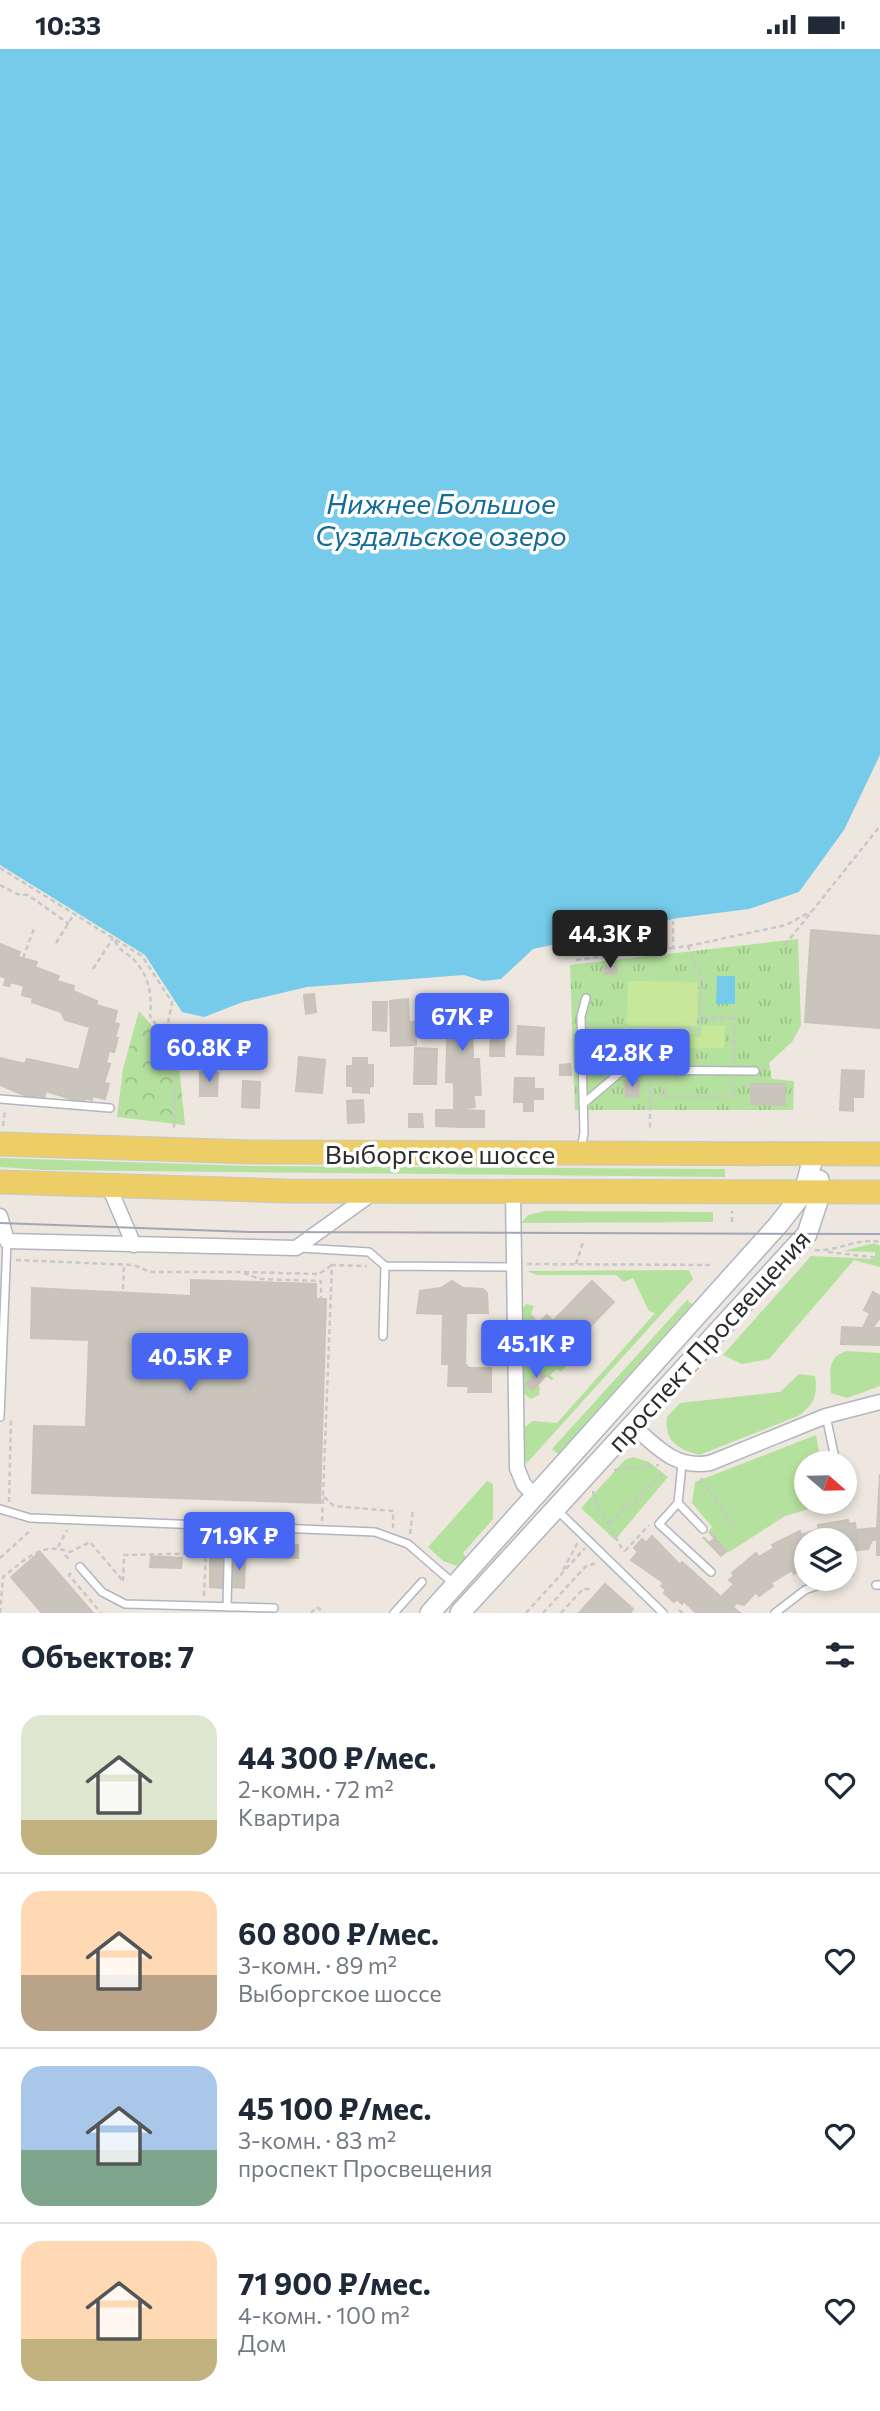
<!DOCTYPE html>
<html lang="ru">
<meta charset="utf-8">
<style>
:root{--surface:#fff;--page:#f2f2f3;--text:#1f2937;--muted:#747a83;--line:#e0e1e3;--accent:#4666f3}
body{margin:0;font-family:Commissioner,sans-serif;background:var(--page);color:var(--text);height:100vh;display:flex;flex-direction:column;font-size:26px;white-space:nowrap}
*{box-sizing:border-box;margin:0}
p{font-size:23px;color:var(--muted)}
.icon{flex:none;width:38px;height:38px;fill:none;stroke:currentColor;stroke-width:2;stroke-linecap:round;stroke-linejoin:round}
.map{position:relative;height:1564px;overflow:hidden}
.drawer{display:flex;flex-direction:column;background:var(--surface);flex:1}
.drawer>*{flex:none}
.needle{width:46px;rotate:110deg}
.tools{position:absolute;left:794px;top:1402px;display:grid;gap:14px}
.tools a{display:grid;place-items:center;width:63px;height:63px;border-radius:50%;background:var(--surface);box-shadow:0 4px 10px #0003;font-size:35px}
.price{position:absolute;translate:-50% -60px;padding:0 16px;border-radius:7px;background:var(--accent);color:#fff;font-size:23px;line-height:46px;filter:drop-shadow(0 2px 4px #0008)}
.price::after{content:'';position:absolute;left:50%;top:42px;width:21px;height:16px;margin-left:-10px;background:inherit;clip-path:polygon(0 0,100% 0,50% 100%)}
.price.current{background:#222;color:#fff}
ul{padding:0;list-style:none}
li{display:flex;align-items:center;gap:21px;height:175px;padding:0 21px}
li+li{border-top:2px solid var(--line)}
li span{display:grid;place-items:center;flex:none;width:196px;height:140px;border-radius:21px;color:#555}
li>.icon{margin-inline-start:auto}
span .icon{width:84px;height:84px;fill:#fffc;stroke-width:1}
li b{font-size:30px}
h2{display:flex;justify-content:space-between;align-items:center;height:84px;padding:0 21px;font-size:30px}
.status{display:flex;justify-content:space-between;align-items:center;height:49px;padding:0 35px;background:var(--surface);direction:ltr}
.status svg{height:19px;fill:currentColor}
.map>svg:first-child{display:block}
</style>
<div class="status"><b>10:33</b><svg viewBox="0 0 49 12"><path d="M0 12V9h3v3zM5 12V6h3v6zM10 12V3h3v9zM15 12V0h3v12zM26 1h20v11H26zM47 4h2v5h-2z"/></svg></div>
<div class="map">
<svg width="880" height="1564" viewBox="0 0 880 1564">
<defs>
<pattern id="forest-crowns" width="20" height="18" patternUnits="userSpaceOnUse" patternTransform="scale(1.75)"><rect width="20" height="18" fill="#b5e19e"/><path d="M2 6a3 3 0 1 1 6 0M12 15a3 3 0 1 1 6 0" fill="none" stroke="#9cc188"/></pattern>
<pattern id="park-tufts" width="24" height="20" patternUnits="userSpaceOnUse" patternTransform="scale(1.75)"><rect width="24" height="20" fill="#b5e19e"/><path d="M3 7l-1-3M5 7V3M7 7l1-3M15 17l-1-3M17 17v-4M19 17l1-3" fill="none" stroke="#9cc188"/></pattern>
</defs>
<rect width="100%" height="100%" fill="#ede7df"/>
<path fill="#b5e19e" d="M0 1109 251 1117 725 1120V1128L42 1121 0 1118Z
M545 1162 713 1163V1173L521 1174 528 1166Z
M875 1194 880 1197V1218L854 1211 769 1310 742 1315 723 1306 811 1207 875 1210V1203L843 1202Z
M689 1221 693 1230 527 1414 522 1405 525 1378 533 1372 557 1374 655 1264 649 1262 633 1229 624 1233 616 1226H537L527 1222Z
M687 1251 692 1255 558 1405 552 1400Z
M527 1255 534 1257 531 1265 536 1270 528 1280 567 1316 561 1323 557 1320 550 1326 554 1330 551 1331 538 1321 527 1335H537L540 1339 539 1346 531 1350 522 1343 521 1260Z
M847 1302 880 1304V1337L847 1349 831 1344C831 1326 825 1308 847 1302Z
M799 1325 815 1327C818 1347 814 1356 798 1367L699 1406C678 1400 664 1393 667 1368L680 1354 780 1343Z
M816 1386 821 1414H807V1452L833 1453 785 1467 729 1503 709 1482 712 1478 692 1454 695 1433Z
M633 1408 649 1413 668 1428 615 1491 581 1459 625 1411Z
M487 1432 493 1435V1470L463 1504 466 1508 457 1517 443 1512 428 1498Z"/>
<path fill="url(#forest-crowns)" d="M139 962 154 979 162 983 175 978 185 1076 117 1068 123 1020Z"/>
<path fill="url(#park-tufts)" d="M798 890 801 976 792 993 769 1014 772 1030 794 1032 793 1061H575L570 916Z"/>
<path fill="#c7e89b" d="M628 932 698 933 697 977 627 976Z
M725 976 724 999 657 1000V988H701L702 977Z"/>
<path fill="#77cbea" d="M0 0H880V706L844 781 799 843 749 860 678 869 533 900 501 930 483 932 464 926 307 938 243 953 204 968 182 963 145 906 0 816Z
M717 927H735V955H716Z"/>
<path fill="#c9c5bd" stroke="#c9c3b9" stroke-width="2" d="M811 881 880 887V979L805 973Z
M0 895 20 903 18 908 37 913 35 918 59 927 57 932 74 937 73 942 97 952 96 956 117 962 114 974 119 975 115 988 118 989 114 1003 109 1002 106 1014 110 1015 104 1034 109 1035 105 1050 92 1047V1051L85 1049 84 1054 46 1042 44 1048 37 1046 36 1051 0 1036V1009L25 1015 27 1010 79 1021 90 978 65 971 61 963 32 953 33 949 22 946 24 937 11 933 9 937 4 936 6 929 0 927Z
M616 917 617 924 605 925 604 918Z
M314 945 316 963 306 965 304 946Z
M408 950 409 973H416V996L391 997 390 952Z
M373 953H387L386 982 373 981Z
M448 965H472L473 1010H479L481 1046H472V1034L446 1033Z
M491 977 505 978 504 1007H490Z
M518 977 544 979 543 1006 517 1005Z
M415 999 437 1000 436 1035H414Z
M299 1008 325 1011 322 1044 296 1042Z
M353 1009H367V1016H373V1037L369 1038V1044L353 1043V1037H347V1017H353Z
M570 1015 571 1026H560V1016Z
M842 1021 864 1022 863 1048H853V1062L840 1061Z
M200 1023 218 1024 217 1047H200Z
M515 1029H534V1040H543V1050H533V1062H524V1053H514Z
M243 1032 260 1033 259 1059 242 1058Z
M625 1032H639L638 1048H626Z
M454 1034H472L475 1058 454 1061Z
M751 1035H785V1056L751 1055Z
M363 1051 364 1073 348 1074 347 1052Z
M436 1061H461V1078L436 1077Z
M461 1061 484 1062V1078H461Z
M409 1065H422L423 1078H409Z
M191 1231 316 1235V1250H326L320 1454 32 1444 34 1377 86 1378 89 1291 31 1289 32 1239 191 1247Z
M452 1232 463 1239 483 1240 487 1244 488 1264H466L465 1315 469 1319H491V1343H468L469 1337H448L449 1315H442L443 1265 417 1264 420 1242 441 1239Z
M592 1232 614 1253 575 1293 578 1296 566 1309 534 1279 547 1266 553 1272Z
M873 1243 880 1247V1269L872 1279H880V1296L841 1295 842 1278 863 1279 870 1264 864 1261Z
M539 1321 545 1327 533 1341 526 1335Z
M880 1425V1506H877V1490L872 1491 868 1500 858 1501 856 1481 877 1479Z
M848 1471 849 1475 855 1474 858 1501 847 1503 848 1506 845 1507V1491H807V1518L794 1525 792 1521 789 1523 771 1534 773 1537 759 1547 756 1543 744 1556 736 1554 733 1558 740 1564H696L684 1552 682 1555 677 1550 674 1553 664 1544 666 1541 661 1537 664 1534 631 1511 638 1503 634 1499 642 1490 646 1494 652 1487 680 1516 682 1513 721 1548 734 1535 729 1531 734 1527 732 1524 756 1504 759 1508 774 1499 772 1496 800 1482 801 1486 819 1480 818 1476Z
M709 1483 727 1502 721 1507 703 1488 709 1494 715 1489Z
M255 1494 298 1496V1509L255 1508Z
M40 1503 92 1563 93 1564H42L11 1528Z
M151 1507 182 1509 181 1519 150 1518Z
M210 1507H223L222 1539 210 1538Z
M234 1507 245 1508 244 1539 233 1538Z
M605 1535 633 1560 630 1564H579Z"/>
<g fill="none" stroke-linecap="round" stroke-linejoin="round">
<defs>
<path id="service" d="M0 1050 110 1059
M583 1055 623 1021 755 1022
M581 1100 584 1084 581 967 586 949
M300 1199 369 1203 385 1217 383 1287
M385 1217 514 1218
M826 1367 836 1414
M0 1368 7 1192
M682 1415 678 1454 703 1480
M678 1454 659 1475 711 1523
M0 1460 30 1469 375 1483 408 1495 453 1534
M556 1460 663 1564
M80 1518 102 1543 125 1555 274 1559
M845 1526 849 1524
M876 1536H880
M227 1558 229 1477
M394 1564 422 1533
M775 1564 805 1541 835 1530"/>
<path id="minor" d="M109 1138 134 1196
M513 1143 517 1419 524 1436 535 1446
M0 1167 7 1192 296 1199 374 1143
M632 1376C657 1398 675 1420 710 1414L826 1367 880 1353"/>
<path id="secondary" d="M430 1564 778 1176 804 1143 814 1105
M460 1564 807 1185 821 1143 819 1131"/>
<path id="primary" d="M0 1095 251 1103 880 1105
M0 1133 285 1142 880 1143"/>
</defs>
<use href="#service" stroke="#b2b5bf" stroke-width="10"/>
<use href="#minor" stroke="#b2b5bf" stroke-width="17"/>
<use href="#secondary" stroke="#b2b5bf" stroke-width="22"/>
<use href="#primary" stroke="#c8c8c8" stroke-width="25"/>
<path stroke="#c8c8c8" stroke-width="2.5" stroke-dasharray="5 3.5" stroke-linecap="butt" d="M0 819 142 907 172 953 167 980
M0 836 17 845 28 846 69 875
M115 892C120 903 128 904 135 912 150 929 152 947 150 967L156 976 167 980 174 1035V1082
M56 894 74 865
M785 896 880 777
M688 897 786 876 812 862
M23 909 34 880
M576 911 673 899
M93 920 113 889
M703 969H734
M631 979H654
M654 1013V979L700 980 701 927 688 897 673 899V872
M734 1013V966
M650 1031V1082
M624 1045V1035
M650 1045H665V1032
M665 1045V1048L734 1047 733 1031
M3 1077 5 1060
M732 1173V1162
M815 1201C837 1203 858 1188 880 1193
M828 1203 880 1209
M16 1211 134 1216 150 1223H241L260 1230 321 1232V1250
M527 1215 710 1216
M576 1215 583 1193
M244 1223 319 1225 332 1216
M123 1240 124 1216
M614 1421 659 1416
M701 1429 735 1480
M593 1442 595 1452 624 1503
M324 1448 334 1457 393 1462V1481
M9 1453 11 1369
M322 1472 332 1216 367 1217
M609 1474 666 1422
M410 1485 413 1460
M58 1498 67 1481
M625 1502 649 1476
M237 1504 248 1505V1490
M65 1506 71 1512
M0 1509 32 1480
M563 1521 578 1493
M71 1524 69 1526 101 1564
M123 1532 124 1506 219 1504
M204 1547 206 1503
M679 1561 683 1564
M0 1564 3 1528C25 1511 41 1492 70 1503L90 1493 123 1532
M311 1564 317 1558 324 1564
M526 1564 585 1499
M543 1564 585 1518 596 1514
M561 1564 583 1540H591"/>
<use href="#service" stroke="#fff" stroke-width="7"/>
<use href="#minor" stroke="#fff" stroke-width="14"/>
<use href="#secondary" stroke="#fff" stroke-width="19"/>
<use href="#primary" stroke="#eccd66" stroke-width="23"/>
<path stroke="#a2a5b6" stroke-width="2" d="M0 1174 250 1183 880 1185"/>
</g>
<g text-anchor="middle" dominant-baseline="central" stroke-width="7" stroke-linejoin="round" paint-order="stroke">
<g font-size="26" fill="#2c2c2c" stroke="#fff">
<text x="440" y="1104">Выборгское шоссе</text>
<text transform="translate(708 1291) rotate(-48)">проспект Просвещения</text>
</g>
<g font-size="28" font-style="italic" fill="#136b99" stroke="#fff">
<text x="441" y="454">Нижнее Большое<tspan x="441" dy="32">Суздальское озеро</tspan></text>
</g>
</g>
</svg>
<div class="tools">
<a><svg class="needle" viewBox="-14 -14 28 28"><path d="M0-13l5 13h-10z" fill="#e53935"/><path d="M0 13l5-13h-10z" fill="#747a83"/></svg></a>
<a><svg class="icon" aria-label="layers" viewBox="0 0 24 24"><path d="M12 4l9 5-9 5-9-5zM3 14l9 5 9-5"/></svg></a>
</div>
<b class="price current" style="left:610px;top:921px">44.3K ₽</b>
<b class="price" style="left:462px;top:1004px">67K ₽</b>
<b class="price" style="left:209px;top:1035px">60.8K ₽</b>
<b class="price" style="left:632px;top:1040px">42.8K ₽</b>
<b class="price" style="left:536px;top:1331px">45.1K ₽</b>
<b class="price" style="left:190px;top:1344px">40.5K ₽</b>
<b class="price" style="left:239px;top:1523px">71.9K ₽</b>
</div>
<section class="drawer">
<h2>Объектов: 7<svg class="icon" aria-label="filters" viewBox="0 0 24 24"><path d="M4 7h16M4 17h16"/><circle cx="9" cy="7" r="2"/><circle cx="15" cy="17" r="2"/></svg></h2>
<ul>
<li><span style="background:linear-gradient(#dfe7d0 75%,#c2b280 0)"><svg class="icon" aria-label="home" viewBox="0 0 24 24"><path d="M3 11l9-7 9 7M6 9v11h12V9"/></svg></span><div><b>44 300 ₽/мес.</b><p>2-комн. · 72 m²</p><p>Квартира</p></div><svg class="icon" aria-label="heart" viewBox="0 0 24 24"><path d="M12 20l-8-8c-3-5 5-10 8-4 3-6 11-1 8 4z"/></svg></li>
<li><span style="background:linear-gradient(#ffd9b3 60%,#b9a48a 0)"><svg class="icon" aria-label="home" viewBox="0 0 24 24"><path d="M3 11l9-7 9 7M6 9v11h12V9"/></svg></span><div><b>60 800 ₽/мес.</b><p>3-комн. · 89 m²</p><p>Выборгское шоссе</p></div><svg class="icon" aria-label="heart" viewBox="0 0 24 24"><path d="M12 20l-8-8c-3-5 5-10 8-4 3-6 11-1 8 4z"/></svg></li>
<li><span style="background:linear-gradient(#a9c7e8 60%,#7fa58c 0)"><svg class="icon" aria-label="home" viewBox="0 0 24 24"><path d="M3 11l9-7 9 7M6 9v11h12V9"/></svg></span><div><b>45 100 ₽/мес.</b><p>3-комн. · 83 m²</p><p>проспект Просвещения</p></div><svg class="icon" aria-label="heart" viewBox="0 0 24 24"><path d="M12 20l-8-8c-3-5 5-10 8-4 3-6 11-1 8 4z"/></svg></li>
<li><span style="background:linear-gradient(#ffd9b3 70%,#c2b280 0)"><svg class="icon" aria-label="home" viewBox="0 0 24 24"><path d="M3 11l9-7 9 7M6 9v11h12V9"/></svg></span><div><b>71 900 ₽/мес.</b><p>4-комн. · 100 m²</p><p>Дом</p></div><svg class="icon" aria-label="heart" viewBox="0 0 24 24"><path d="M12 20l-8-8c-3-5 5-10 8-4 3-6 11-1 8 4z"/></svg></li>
</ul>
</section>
